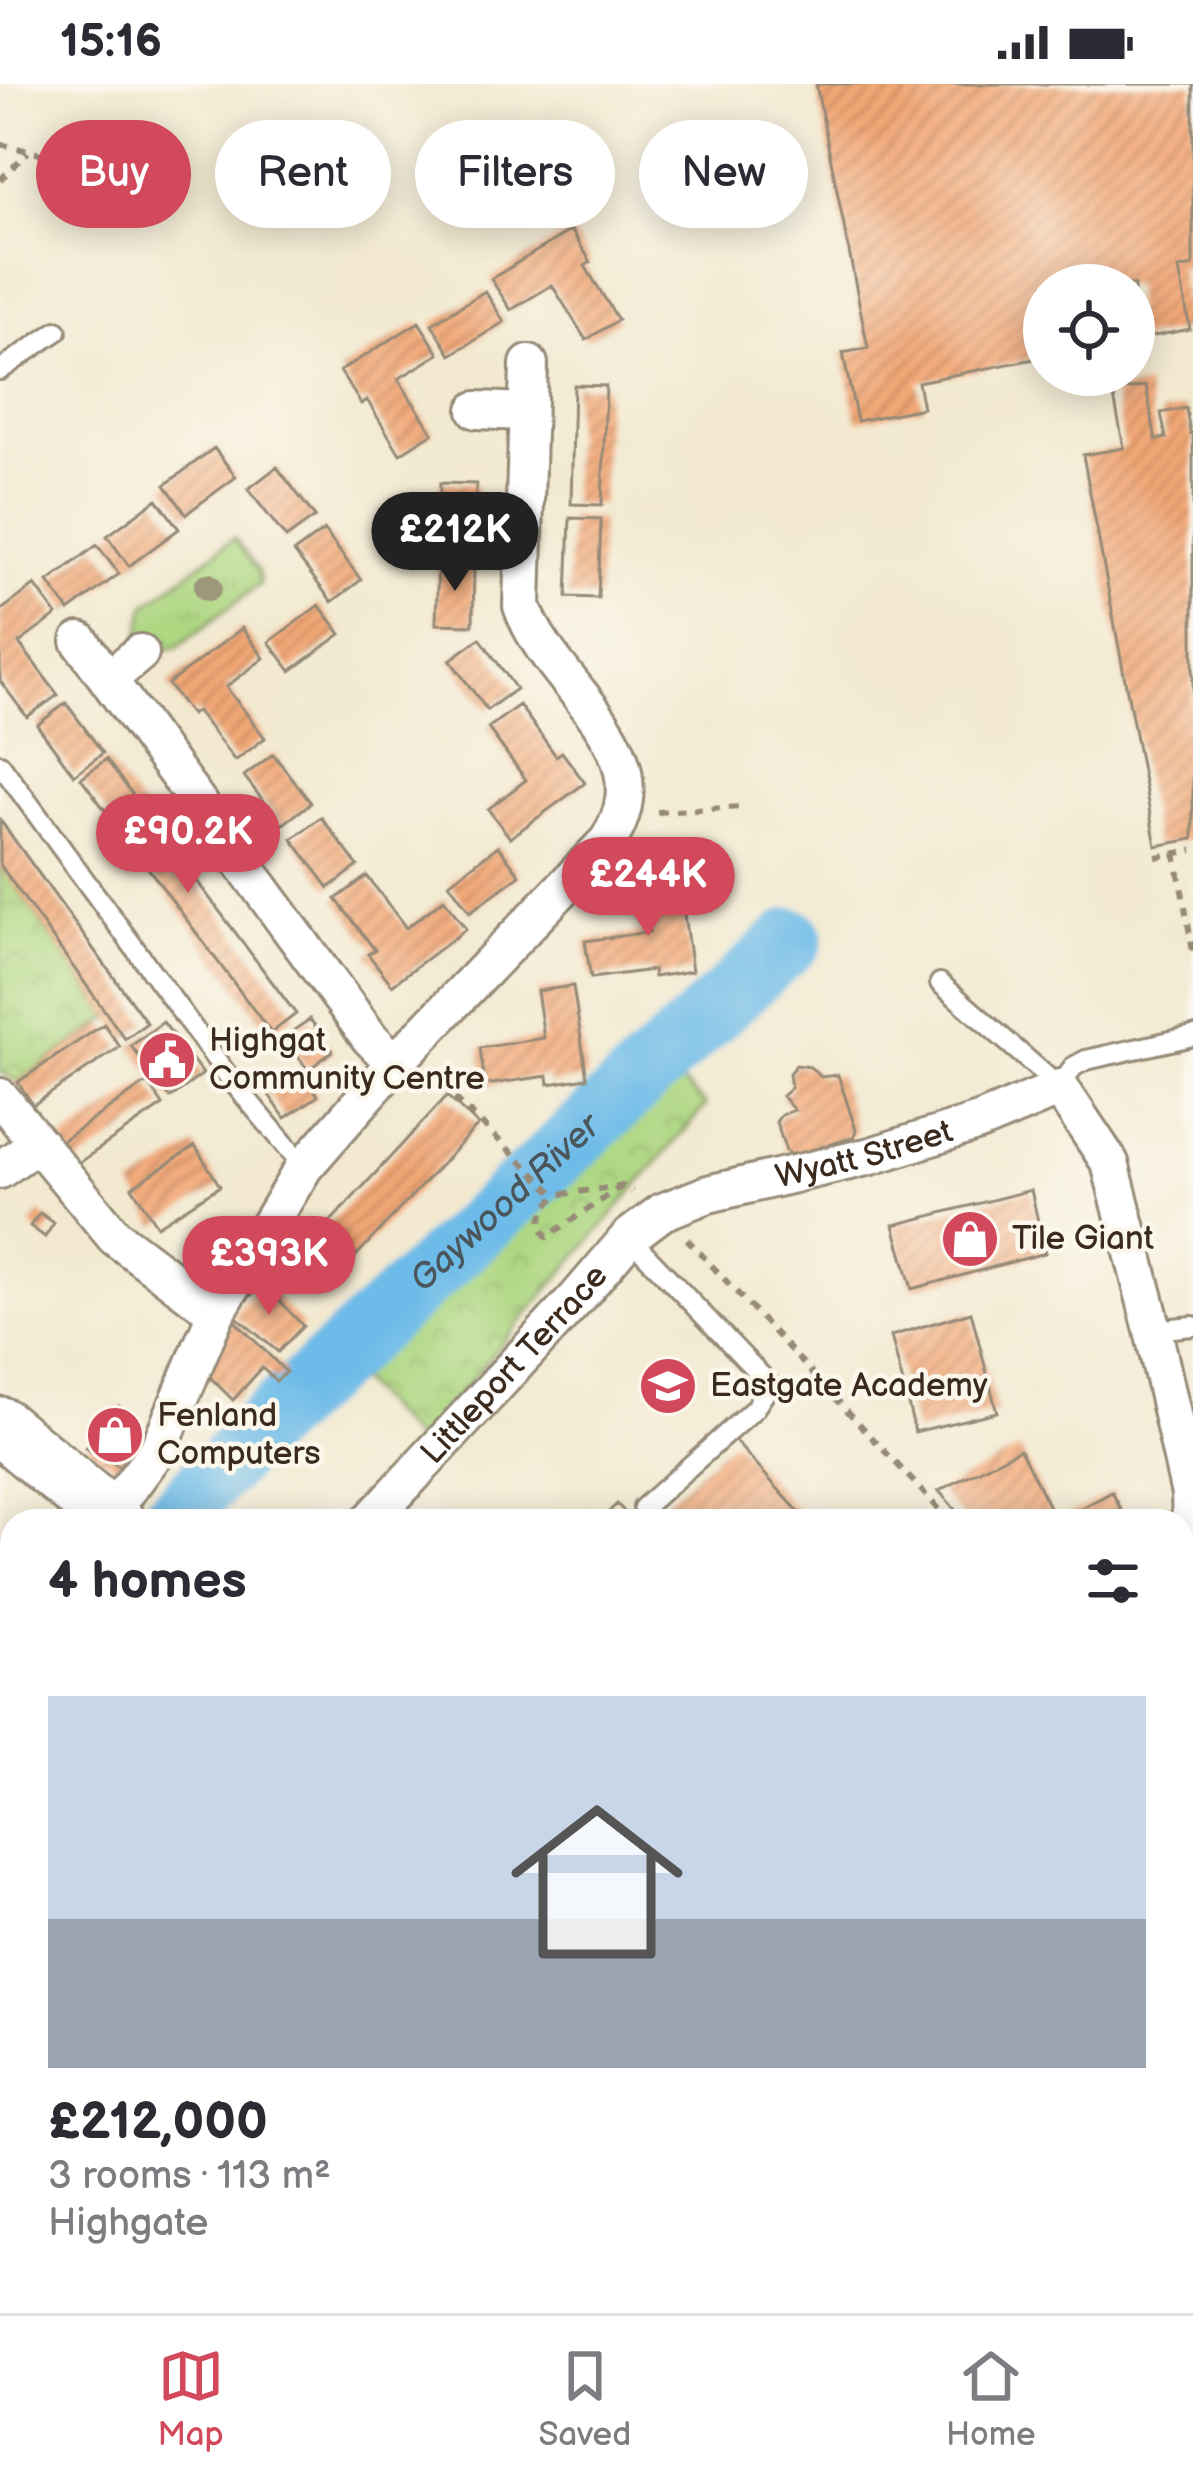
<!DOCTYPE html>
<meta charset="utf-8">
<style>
:root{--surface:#fff;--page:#f7f7f7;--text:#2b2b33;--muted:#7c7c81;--line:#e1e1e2;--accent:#d1495b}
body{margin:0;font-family:"Balsamiq Sans",sans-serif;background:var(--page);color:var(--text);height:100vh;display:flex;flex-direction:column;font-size:45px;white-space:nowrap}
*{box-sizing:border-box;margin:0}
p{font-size:39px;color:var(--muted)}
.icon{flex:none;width:66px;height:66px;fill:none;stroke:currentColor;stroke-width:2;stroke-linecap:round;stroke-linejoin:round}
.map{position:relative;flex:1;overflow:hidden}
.details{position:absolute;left:0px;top:1425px;width:1194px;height:804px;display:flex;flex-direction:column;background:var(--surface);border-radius:36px 36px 0 0;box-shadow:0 6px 30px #0003}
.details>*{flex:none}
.hud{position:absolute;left:36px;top:36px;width:1122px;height:108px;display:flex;gap:24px}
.fabs{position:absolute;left:1023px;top:180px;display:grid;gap:24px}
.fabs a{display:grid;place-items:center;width:132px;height:132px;border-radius:50%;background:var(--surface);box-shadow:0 6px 30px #0003;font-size:60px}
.price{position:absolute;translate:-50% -102px;padding:0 27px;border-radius:42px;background:var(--accent);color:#fff;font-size:39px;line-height:78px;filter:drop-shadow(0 3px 6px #0008)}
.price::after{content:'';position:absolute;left:50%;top:72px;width:36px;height:27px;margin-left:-18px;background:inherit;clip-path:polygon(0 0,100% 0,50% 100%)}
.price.current{background:#222;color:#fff}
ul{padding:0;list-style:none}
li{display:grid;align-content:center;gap:24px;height:636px;padding:0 48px}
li+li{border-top:3px solid var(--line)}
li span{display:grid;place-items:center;height:372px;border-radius:0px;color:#555}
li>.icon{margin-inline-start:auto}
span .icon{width:216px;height:216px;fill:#fffc;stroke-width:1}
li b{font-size:51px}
h2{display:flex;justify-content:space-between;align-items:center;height:144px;padding:0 48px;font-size:51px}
.pill{padding:0 42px;border-radius:54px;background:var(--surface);box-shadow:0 6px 30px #0003;font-size:42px;line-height:108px}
.pill.current{background:var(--accent);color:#fff}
.status{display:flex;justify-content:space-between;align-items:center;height:84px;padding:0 60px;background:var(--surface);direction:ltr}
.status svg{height:33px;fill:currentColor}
.menu{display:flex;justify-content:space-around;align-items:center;height:168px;border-top:3px solid var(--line);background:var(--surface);font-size:33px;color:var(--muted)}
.menu a{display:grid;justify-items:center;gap:6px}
.menu .current{color:var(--accent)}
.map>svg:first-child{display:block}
</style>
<div class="status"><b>15:16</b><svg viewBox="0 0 49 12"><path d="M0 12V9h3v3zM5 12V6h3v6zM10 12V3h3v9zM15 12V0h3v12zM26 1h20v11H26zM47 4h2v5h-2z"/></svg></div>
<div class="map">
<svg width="1193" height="2229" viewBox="0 0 1193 2229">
<defs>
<pattern id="grass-tufts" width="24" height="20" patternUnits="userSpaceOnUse" patternTransform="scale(3)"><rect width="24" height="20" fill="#aed782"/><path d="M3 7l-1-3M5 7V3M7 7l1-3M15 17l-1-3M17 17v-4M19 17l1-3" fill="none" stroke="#97b970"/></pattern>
<pattern id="park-crowns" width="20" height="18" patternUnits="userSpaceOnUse" patternTransform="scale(3)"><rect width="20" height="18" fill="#aed782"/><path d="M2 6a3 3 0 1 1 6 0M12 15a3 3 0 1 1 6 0" fill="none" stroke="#97b970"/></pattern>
<pattern id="building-hatch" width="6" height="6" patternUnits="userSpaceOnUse" patternTransform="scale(3)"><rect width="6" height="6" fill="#f2a776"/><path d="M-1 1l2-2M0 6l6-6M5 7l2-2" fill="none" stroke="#c58860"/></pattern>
</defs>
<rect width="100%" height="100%" fill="#fbf7ec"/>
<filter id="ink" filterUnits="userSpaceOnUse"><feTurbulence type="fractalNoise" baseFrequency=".00833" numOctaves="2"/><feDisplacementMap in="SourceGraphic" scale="24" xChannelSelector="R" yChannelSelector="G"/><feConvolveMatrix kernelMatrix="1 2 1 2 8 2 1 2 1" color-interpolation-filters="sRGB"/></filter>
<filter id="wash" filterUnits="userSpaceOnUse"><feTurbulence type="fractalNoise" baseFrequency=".004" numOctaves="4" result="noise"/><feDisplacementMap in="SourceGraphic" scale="48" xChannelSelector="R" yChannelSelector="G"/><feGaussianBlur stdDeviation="2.7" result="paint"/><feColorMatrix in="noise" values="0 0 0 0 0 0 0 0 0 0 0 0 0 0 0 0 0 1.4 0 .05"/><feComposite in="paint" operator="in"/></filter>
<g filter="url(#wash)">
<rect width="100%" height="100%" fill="#f2e9d0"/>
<path fill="url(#grass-tufts)" stroke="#748050" stroke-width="3" d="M234 454 258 487 260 500 177 563 152 568 140 552 145 522Z"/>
<path fill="url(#park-crowns)" stroke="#748050" stroke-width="3" d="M0 781 110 934 18 998 0 988Z
M651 970 706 1021 417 1359 325 1261 526 1092Z
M12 1569V1642L0 1654V1576Z"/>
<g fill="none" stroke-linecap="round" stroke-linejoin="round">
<g stroke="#6dbbe8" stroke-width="63">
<path id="s1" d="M170 1437 260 1345 792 855"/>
<path d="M0 1561 12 1554"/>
</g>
</g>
<g id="blocks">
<path fill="url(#building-hatch)" d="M816 0H1193V182L1179 185 1190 245 1134 256V201H1044V273L918 298 923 324 857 337 843 269 868 264Z
M571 146 591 178 585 182 618 236 586 256 552 201 511 226 491 195Z
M485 207 504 238 451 271 432 240Z
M419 238 439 270 398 295 433 349 400 370 367 316 361 320 340 287Z
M574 301 606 302 602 421 571 420Z
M1146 302 1156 356 1166 354 1161 329 1186 324 1190 349 1193 348V755L1156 762 1083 371 1124 364 1113 308Z
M214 364 236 393 186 430 165 401Z
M277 383 315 433 286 454 248 405Z
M440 399 476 400 475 462 439 461Z
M157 415 179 445 129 482 107 452Z
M570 434 601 435 598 514 567 513Z
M324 446 361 496 332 518 294 468Z
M97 461 119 490 69 527 48 498Z
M438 478 474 479 473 541 436 540Z
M35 501 57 531 19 559 58 611 27 633 0 597V527Z
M319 521 341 550 291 587 269 558Z
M242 544 264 574 226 603 265 654 235 677 197 627 191 631 168 600Z
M480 554 516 605 487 626 450 576Z
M66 619 103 669 74 691 37 641Z
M519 621 556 672 562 668 585 699 510 754 488 725 526 696 488 644Z
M273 670 311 719 282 741 244 692Z
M106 675 296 930 271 949 81 694Z
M321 733 358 782 329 804 292 755Z
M0 736 147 939 125 955 0 781Z
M498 762 520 791 470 828 449 799Z
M367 792 406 844 444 815 466 845 392 901 368 870 375 866 336 815Z
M679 795 692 887 654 893 653 886 591 894 585 857 649 848 642 800Z
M573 902 587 994 549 1000 548 992 485 1001 480 964 544 954 537 907Z
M310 935 333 967 308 986 284 953Z
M163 938 203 990 170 1014 131 962Z
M104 940 120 963 33 1021 18 998Z
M796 981 810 983 821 993 838 991 856 1046 854 1053 793 1072 786 1067 776 1038 781 1031 794 1026 782 1012 791 1004 789 989Z
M300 985 318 1012 285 1034 267 1008Z
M148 998 163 1021 77 1080 61 1057Z
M447 1012 478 1041 327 1203 296 1175Z
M195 1062 220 1102 157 1142 132 1103Z
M1031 1106 1045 1169 912 1205 894 1141Z
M40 1129 54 1139 45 1153 30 1142Z
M263 1199 303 1242 278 1268 233 1230Z
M971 1228 997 1328 915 1348 891 1252Z
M233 1235 286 1288 276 1297 262 1284 233 1316 199 1282Z
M119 1322 141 1339 120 1383 85 1364Z
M734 1356 807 1437H644Z
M1020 1365 1056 1437H965L939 1407Z
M1112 1408 1127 1437H1057Z
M617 1420 633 1437H599Z
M12 1756V1841L5 1845 0 1833V1761Z
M12 1892V1931L0 1904V1898Z
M0 2066 12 2077V2130L0 2143Z
M67 2217 80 2229H55Z
M177 2217H192L206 2229H167Z
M316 2217H360L351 2229H332Z
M432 2217H481L476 2229H426Z
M558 2217H594L605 2229H544Z
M657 2217H766L776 2229H642Z
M836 2217H942L937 2221 945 2229H845Z"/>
</g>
</g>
<g filter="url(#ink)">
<use href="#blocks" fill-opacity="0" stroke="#968a77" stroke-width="3"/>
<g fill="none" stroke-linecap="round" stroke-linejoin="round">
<defs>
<path id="lane" d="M0 286 57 247
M0 680 231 996 304 1083
M940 899 1060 1004 1073 983 1086 976 1193 952
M629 1153 770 1301 754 1325 643 1424
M1153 1246 1193 1242
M101 2217 112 2227
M770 2222 777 2217"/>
<g id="street">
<path d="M477 326 526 328"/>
<path d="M80 557 370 954 395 979"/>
<path d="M109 595 140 569"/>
<path d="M0 1013 115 1153 216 1229"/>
<path d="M0 1086 38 1059"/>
<path d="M109 1431 159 1364 216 1229 304 1083 395 979 608 757C668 663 550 604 522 522L529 280"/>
<path id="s2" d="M370 1437 577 1214 629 1153 662 1128 708 1110 871 1072 979 1038 1060 1004 1110 1079 1153 1246 1190 1410 1193 1510 1182 1543"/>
<path d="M0 1676 12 1664"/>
<path d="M1182 1857 1193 1851"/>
<path d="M0 2206 12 2194"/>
<path d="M802 2217 813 2229"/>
<path d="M1111 2217 1122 2229"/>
</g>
<path id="primary" d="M0 1342 115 1437
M1182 1570 1193 1566
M499 2229 501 2217"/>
</defs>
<use href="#lane" stroke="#968a77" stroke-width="24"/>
<use href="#street" stroke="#968a77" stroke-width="42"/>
<use href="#primary" stroke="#968a77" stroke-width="63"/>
<path stroke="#968a77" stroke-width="6" stroke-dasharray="9 9" stroke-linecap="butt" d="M0 60 103 85
M0 96 28 68
M657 728 743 723
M1175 769 1193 867
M1156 773 1193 766
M429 989 556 1111
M622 1102 547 1153C534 1136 545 1125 556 1111L622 1102 632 1108
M687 1155 950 1437
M0 1597 12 1590
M1182 2035 1193 2043"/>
<use href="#lane" stroke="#fff" stroke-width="18"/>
<use href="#street" stroke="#fff" stroke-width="36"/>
<use href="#primary" stroke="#fff" stroke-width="57"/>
</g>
<circle fill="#9d987c" cx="208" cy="503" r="14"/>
</g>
<defs>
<symbol id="civic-disc" viewBox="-11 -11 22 22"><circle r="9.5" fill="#d1495b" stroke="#fbf7ec"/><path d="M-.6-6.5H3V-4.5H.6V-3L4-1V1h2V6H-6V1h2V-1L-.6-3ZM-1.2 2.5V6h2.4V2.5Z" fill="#fff"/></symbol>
<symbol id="shop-disc" viewBox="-11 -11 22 22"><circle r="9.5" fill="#d1495b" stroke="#fbf7ec"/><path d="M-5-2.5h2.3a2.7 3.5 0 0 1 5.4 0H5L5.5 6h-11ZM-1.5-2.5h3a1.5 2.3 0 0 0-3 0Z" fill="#fff"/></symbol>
<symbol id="school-disc" viewBox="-11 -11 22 22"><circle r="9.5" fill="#d1495b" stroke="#fbf7ec"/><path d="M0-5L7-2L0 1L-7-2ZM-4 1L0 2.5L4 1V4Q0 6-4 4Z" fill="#fff"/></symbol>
</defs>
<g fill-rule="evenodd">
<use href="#civic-disc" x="134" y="943" width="66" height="66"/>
<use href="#shop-disc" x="937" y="1122" width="66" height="66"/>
<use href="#school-disc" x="635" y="1269" width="66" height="66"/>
<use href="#shop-disc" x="82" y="1318" width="66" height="66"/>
</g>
<g text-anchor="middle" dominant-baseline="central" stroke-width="9" stroke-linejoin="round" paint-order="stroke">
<g font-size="33" fill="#3b2a1e" stroke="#fbf7ec" text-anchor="start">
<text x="209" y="957">Highgat<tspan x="209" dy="38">Community Centre</tspan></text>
<text x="1012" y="1155">Tile Giant</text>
<text x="710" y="1302">Eastgate Academy</text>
<text x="157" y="1332">Fenland<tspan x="157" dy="38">Computers</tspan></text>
</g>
<g font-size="33" fill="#3b2a1e" stroke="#fbf7ec">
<text stroke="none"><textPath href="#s2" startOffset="636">Wyatt Street</textPath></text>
<text stroke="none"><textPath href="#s2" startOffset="213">Littleport Terrace</textPath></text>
</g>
<g font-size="36" font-style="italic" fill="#4a565b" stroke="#fbf7ec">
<text stroke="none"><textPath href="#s1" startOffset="462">Gaywood River</textPath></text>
</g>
</g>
</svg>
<div class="fabs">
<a><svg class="icon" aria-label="locate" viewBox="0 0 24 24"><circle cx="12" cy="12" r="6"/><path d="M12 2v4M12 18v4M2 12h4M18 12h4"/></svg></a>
</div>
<b class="price current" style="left:455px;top:510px">£212K</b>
<b class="price" style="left:188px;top:812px">£90.2K</b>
<b class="price" style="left:648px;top:855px">£244K</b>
<b class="price" style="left:269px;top:1234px">£393K</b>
<div class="hud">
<a class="pill current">Buy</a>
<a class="pill">Rent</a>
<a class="pill">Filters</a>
<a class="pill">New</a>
</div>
<section class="details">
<h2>4 homes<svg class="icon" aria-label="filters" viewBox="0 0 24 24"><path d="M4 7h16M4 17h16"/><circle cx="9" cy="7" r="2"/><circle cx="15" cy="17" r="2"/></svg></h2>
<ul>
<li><span style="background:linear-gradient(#c9d6e8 60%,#9aa5b1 0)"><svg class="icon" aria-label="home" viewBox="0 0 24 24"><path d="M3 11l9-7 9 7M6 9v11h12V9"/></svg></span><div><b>£212,000</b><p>3 rooms · 113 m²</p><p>Highgate</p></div></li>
</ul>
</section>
</div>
<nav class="menu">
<a class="current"><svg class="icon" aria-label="map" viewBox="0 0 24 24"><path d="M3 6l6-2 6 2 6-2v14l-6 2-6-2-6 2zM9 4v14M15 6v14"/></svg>Map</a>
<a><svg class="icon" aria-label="saved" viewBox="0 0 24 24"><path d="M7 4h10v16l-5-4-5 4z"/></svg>Saved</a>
<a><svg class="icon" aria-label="home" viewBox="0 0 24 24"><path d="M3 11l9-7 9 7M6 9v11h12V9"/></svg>Home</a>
</nav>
